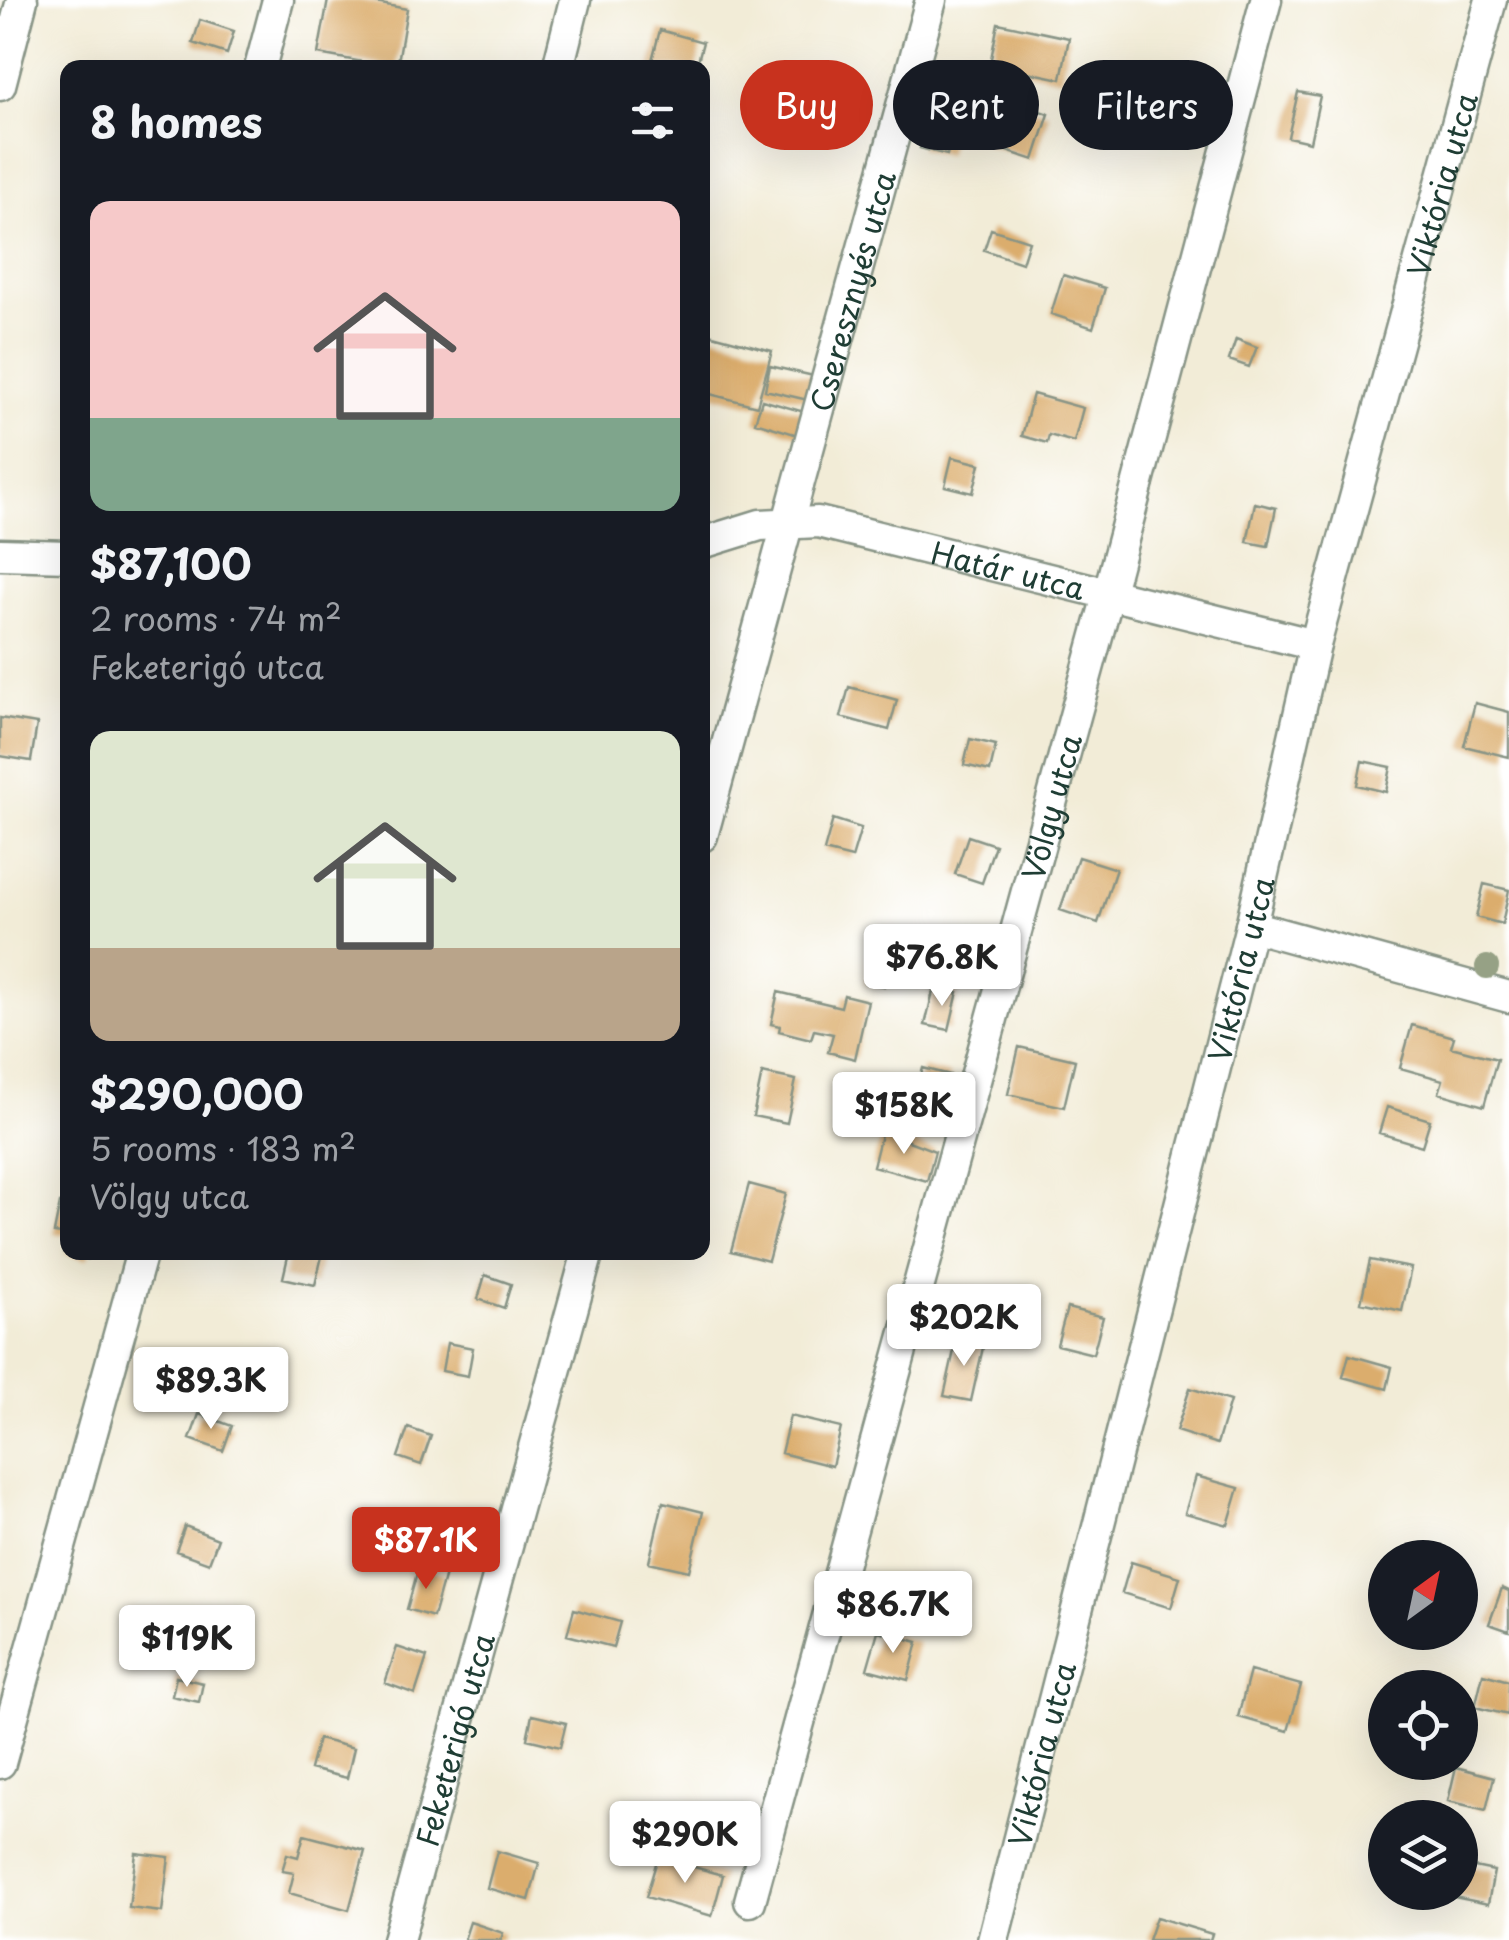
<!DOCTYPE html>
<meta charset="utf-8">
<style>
:root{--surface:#171b24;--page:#242831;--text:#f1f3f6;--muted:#9ea1a6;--accent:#c8321e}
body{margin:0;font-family:"Playpen Sans",sans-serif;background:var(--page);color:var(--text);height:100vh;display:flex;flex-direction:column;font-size:38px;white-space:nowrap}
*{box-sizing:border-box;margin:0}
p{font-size:32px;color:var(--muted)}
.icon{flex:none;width:55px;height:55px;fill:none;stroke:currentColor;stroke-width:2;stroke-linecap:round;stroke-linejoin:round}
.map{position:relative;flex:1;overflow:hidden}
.details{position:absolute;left:60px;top:60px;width:650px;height:1200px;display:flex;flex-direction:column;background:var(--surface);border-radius:20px;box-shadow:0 10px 40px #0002}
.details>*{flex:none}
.hud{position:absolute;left:740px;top:60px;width:618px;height:90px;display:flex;gap:20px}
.needle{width:65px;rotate:33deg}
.controls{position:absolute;left:1368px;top:1540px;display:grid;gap:20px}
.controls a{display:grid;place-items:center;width:110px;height:110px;border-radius:50%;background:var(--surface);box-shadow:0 10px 40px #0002;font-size:50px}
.price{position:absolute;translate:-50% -85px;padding:0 22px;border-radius:10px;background:#fff;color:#222;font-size:32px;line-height:65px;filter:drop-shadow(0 2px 5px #0008)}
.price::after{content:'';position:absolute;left:50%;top:60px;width:30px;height:22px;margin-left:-15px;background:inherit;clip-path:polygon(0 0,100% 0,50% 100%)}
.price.on{background:var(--accent);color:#fff}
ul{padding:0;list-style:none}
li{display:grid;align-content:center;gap:20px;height:530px;padding:0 30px}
li span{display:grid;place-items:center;height:310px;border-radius:20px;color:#555}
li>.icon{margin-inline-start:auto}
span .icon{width:180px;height:180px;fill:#fffc;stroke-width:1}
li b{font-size:42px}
h2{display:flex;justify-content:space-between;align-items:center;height:120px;padding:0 30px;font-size:42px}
.pill{padding:0 35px;border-radius:45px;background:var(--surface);box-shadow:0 10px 40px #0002;font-size:35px;line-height:90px}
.pill.on{background:var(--accent);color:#fff}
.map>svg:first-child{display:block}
</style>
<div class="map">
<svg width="1509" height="1940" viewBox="0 0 1509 1940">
<rect width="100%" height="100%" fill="#fff"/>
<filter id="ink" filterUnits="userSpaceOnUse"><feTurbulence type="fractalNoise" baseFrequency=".01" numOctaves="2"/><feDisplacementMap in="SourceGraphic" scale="20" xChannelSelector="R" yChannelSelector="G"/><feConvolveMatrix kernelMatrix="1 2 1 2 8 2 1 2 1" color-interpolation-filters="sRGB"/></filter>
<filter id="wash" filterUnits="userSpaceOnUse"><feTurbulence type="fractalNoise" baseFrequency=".0048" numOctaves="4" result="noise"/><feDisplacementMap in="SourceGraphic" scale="40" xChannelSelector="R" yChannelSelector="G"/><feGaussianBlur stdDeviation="2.25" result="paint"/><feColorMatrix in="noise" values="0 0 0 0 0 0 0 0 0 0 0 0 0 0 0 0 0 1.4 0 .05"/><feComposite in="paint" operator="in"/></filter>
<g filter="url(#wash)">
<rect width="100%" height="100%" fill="#f2ecd7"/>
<g id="blocks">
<path fill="#dbad6d" d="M328 0H360L407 9 397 68 318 54Z
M200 20 234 31 227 54 193 43Z
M998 23 1069 38 1061 79 990 64Z
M660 30 703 42 696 68H650Z
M1298 92 1320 96 1310 142 1288 137Z
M1000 98 1049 114 1034 160 985 144Z
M928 115 956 122 947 155 920 148Z
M991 229 1029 241 1022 263 984 250Z
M1063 275 1105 288 1093 328 1051 314Z
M709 334 772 351 757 406 702 392V357Z
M1236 339 1257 347 1249 367 1229 360Z
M770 366 818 377 812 401 765 390Z
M1033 394 1083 408 1074 442 1049 435 1047 443 1022 436Z
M762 400 808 413 801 436 755 422Z
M952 457 980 464 973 493 945 486Z
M1255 503 1276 508 1268 546 1247 542Z
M849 687 897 700 889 730 841 717Z
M1475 703 1509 712V757L1464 746Z
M0 718 37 724 31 761 0 756Z
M970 739 996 745 990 771 964 765Z
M1362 761 1391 767 1386 792 1357 785Z
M833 819 861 828 852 858 824 851Z
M968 836 995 845 982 883 955 874Z
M1078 857 1116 869 1098 923 1060 910Z
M1484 884 1509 890 1502 924 1476 917Z
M868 961 887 964 884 986 865 983Z
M934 987 958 992 949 1030 925 1025Z
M778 992 841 1007 844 995 868 1001 855 1059 828 1052 833 1034 814 1030 811 1039 779 1031 780 1026 771 1024Z
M1412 1025 1454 1037 1451 1047 1497 1059 1484 1106 1439 1093 1443 1080 1400 1068Z
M1019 1047 1075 1060 1064 1107 1008 1094Z
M923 1068 950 1075 942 1104 915 1097Z
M762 1073 796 1080 787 1123 753 1116Z
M1387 1107 1430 1120 1422 1146 1379 1133Z
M882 1131 935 1151 927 1181 873 1166Z
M749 1184 786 1194 768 1261 731 1251Z
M60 1203 68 1205V1235L54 1233Z
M62 1252H89L87 1259Z
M289 1252H323L315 1285 283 1278Z
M1370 1260 1411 1268 1402 1311 1361 1302Z
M485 1275 511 1284 504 1308 478 1299Z
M1067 1308 1103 1317 1093 1354 1057 1345Z
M957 1337 984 1343 971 1401 944 1396Z
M447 1343 473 1348 468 1376 442 1371Z
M1349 1355 1392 1367 1387 1389 1343 1377Z
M1190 1388 1230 1401 1217 1444 1176 1431Z
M199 1414 232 1426 223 1451 190 1439Z
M790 1416 841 1428 832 1466 781 1453Z
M408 1428 431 1436 421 1465 398 1457Z
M1196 1476 1239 1488 1228 1525 1185 1513Z
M663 1502 703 1512 689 1571 649 1562Z
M185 1526 218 1539 209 1563 176 1551Z
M1131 1562 1180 1577 1171 1608 1122 1593Z
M419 1566 445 1574 433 1617 407 1609Z
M1502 1588 1509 1591V1631L1489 1624Z
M574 1609 620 1622 613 1647 567 1635Z
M878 1631 918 1642 908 1680 867 1669Z
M397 1647 427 1657 415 1694 385 1683Z
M1250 1671 1301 1685 1288 1731 1238 1717Z
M1483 1674 1509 1681 1508 1715 1475 1707Z
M176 1677 203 1683 199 1702 172 1696Z
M532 1715 566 1723 560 1747 527 1739Z
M318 1739 354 1748 347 1778 310 1769Z
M1456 1767 1494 1777 1486 1810 1448 1801Z
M304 1835 365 1851 349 1910 289 1893 294 1873 282 1871 287 1854 298 1857Z
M497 1851 539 1863 529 1900 487 1888Z
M136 1853 169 1857 162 1912 129 1908Z
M658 1857 723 1875 712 1916 646 1897Z
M1460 1864 1494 1871 1488 1904 1449 1896 1460 1892Z
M1156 1917 1212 1934 1210 1940H1148Z
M470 1922 503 1933 501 1940H464Z"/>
</g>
</g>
<g filter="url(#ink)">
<use href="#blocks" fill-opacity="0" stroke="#889486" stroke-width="2.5"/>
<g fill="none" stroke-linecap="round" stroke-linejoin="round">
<defs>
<g id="minor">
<path d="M260 68 278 0"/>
<path d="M558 68 575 0"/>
<path d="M0 85 22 0"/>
<path id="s1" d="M702 543 760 525 818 522 1315 645"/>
<path d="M0 554 68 556"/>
<path id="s2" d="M702 836 931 0"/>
<path d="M1251 926 1509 997"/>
<path d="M0 1763 142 1252"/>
<path id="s3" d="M750 1901 1109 592 1266 0"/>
<path id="s4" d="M398 1940 588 1252"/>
<path id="s5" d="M993 1940 1251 926 1315 645 1491 0"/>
</g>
</defs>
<use href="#minor" stroke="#889486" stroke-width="35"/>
<use href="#minor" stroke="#fff" stroke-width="30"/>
</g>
<circle fill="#96a185" cx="1487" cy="967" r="12"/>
</g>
<g text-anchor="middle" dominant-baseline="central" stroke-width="10" stroke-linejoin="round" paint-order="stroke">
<g font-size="30" fill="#1f3d34" stroke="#fff">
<text stroke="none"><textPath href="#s5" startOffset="1812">Viktória utca</textPath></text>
<text stroke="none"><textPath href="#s2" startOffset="565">Cseresznyés utca</textPath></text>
<text stroke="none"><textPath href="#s1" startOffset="315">Határ utca</textPath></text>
<text stroke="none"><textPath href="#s3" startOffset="1135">Völgy utca</textPath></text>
<text stroke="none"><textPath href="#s5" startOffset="1002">Viktória utca</textPath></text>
<text stroke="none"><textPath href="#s4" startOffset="208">Feketerigó utca</textPath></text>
<text stroke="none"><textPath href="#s5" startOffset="192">Viktória utca</textPath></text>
</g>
</g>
</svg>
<div class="controls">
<a><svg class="needle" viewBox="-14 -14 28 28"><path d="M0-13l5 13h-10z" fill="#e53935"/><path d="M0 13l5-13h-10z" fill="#9ea1a6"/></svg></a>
<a><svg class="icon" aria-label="locate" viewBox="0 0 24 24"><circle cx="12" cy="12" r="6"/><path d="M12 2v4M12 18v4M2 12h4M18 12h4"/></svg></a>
<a><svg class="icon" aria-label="layers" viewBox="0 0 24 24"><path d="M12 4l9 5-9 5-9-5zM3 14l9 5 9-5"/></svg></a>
</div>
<b class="price" style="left:942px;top:1009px">$76.8K</b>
<b class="price" style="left:904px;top:1157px">$158K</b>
<b class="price" style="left:964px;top:1369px">$202K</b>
<b class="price" style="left:211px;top:1432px">$89.3K</b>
<b class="price on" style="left:426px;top:1592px">$87.1K</b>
<b class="price" style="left:893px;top:1656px">$86.7K</b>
<b class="price" style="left:187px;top:1690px">$119K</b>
<b class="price" style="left:685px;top:1886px">$290K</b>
<div class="hud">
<a class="pill on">Buy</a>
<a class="pill">Rent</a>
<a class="pill">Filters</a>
</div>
<section class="details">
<h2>8 homes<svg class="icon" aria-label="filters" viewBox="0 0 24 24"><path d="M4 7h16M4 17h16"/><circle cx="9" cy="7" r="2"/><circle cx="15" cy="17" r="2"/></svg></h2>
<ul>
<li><span style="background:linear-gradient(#f6c9c9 70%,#7fa58c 0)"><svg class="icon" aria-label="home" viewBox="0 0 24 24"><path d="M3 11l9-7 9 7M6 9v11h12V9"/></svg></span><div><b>$87,100</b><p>2 rooms · 74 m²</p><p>Feketerigó utca</p></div></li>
<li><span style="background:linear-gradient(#dfe7d0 70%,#b9a48a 0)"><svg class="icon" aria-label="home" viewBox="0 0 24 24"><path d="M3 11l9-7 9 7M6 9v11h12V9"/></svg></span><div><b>$290,000</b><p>5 rooms · 183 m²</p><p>Völgy utca</p></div></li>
</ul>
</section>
</div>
